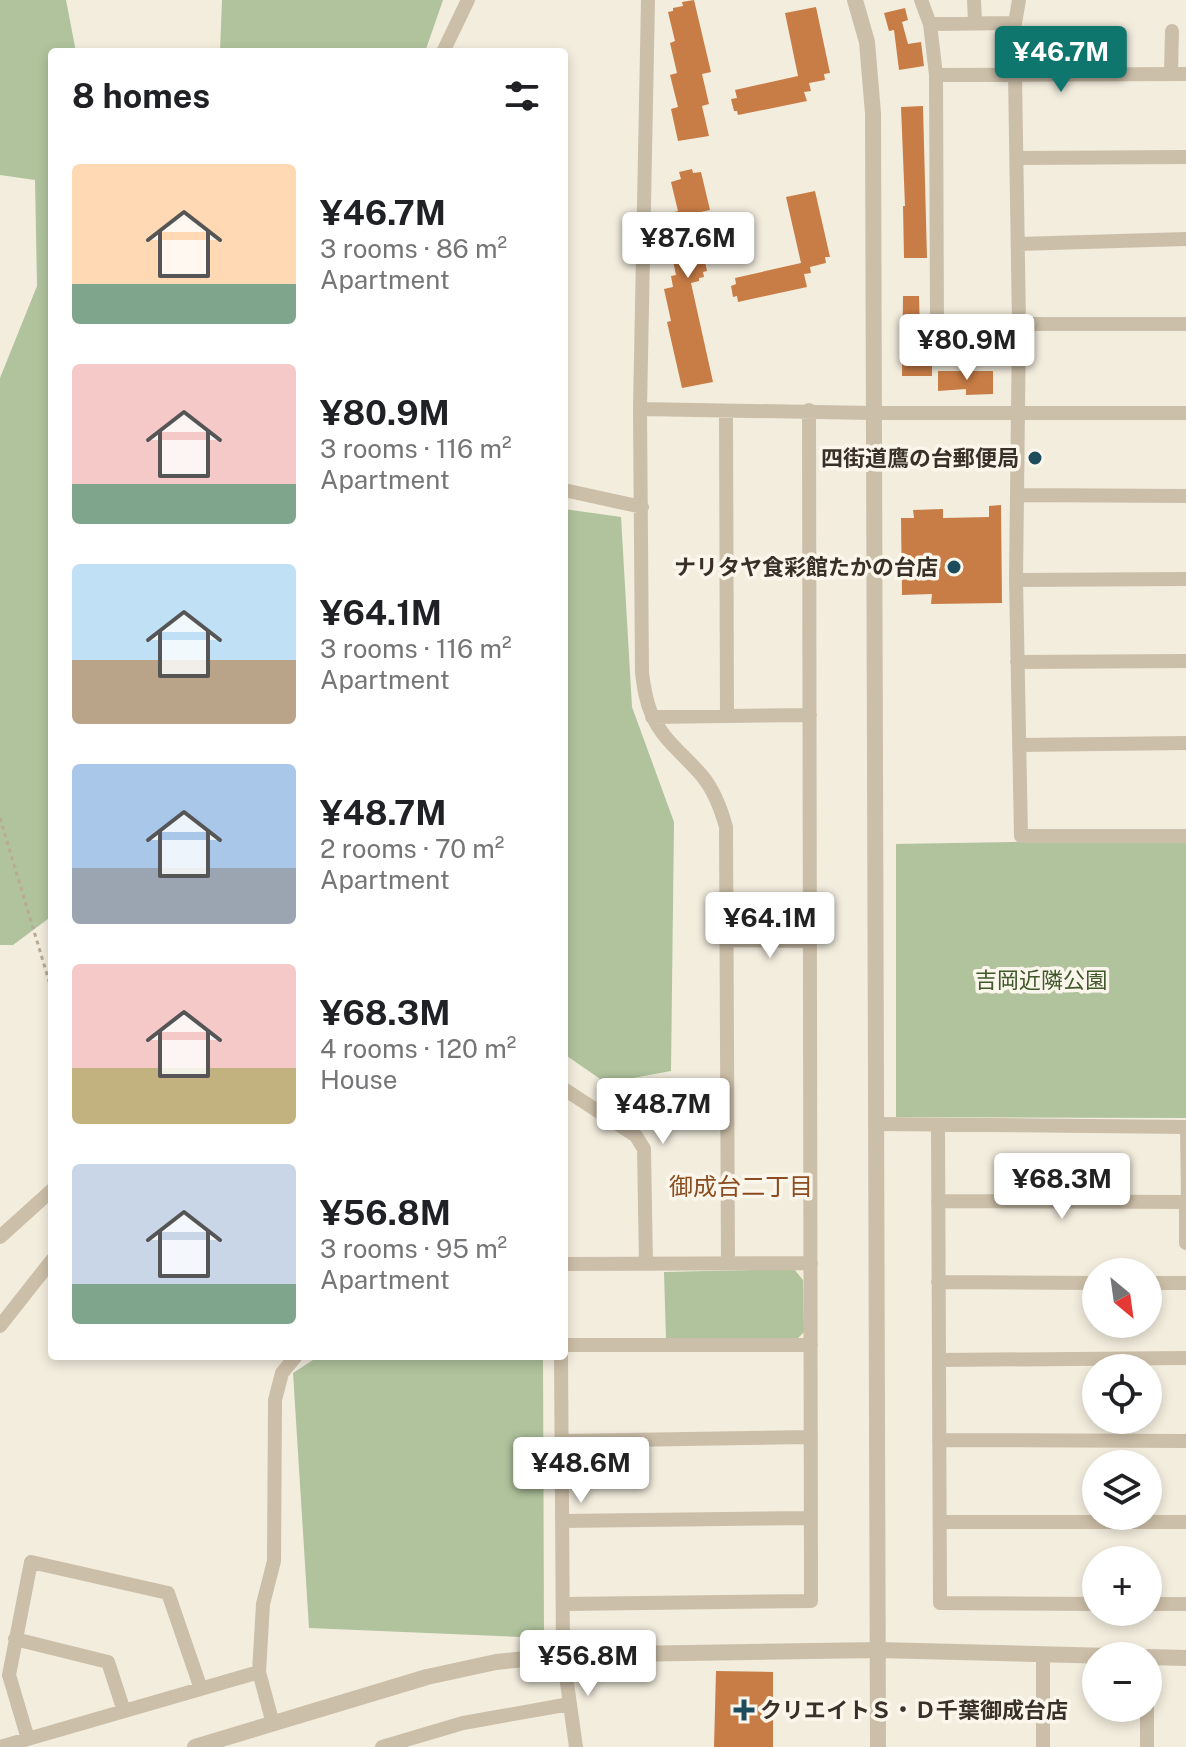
<!DOCTYPE html>
<meta charset="utf-8">
<style>
:root{--surface:#fff;--page:#f2f2f2;--text:#202124;--muted:#757577;--accent:#0f766e}
body{margin:0;font-family:"Public Sans","Noto Sans JP",sans-serif;background:var(--page);color:var(--text);height:100vh;display:flex;flex-direction:column;font-size:30px;white-space:nowrap}
*{box-sizing:border-box;margin:0}
p{font-size:26px;color:var(--muted)}
.icon{flex:none;width:44px;height:44px;fill:none;stroke:currentColor;stroke-width:2;stroke-linecap:round;stroke-linejoin:round}
.map{position:relative;flex:1;overflow:hidden}
.side{position:absolute;left:48px;top:48px;width:520px;height:1312px;display:flex;flex-direction:column;background:var(--surface);border-radius:8px;box-shadow:0 4px 12px #0003}
.side>*{flex:none}
.needle{width:52px;rotate:151deg}
.fabs{position:absolute;left:1082px;top:1258px;display:grid;gap:16px}
.fabs a{display:grid;place-items:center;width:80px;height:80px;border-radius:50%;background:var(--surface);box-shadow:0 4px 12px #0003;font-size:40px}
.price{position:absolute;translate:-50% -68px;padding:0 18px;border-radius:8px;background:#fff;color:#222;font-size:26px;line-height:52px;filter:drop-shadow(0 2px 4px #0008)}
.price::after{content:'';position:absolute;left:50%;top:48px;width:24px;height:18px;margin-left:-12px;background:inherit;clip-path:polygon(0 0,100% 0,50% 100%)}
.price.on{background:var(--accent);color:#fff}
ul{padding:0;list-style:none}
li{display:flex;align-items:center;gap:24px;height:200px;padding:0 24px}
li span{display:grid;place-items:center;flex:none;width:224px;height:160px;border-radius:8px;color:#555}
li>.icon{margin-inline-start:auto}
span .icon{width:96px;height:96px;fill:#fffc;stroke-width:1}
li b{font-size:34px}
h2{display:flex;justify-content:space-between;align-items:center;height:96px;padding:0 24px;font-size:34px}
.map>svg:first-child{display:block}
</style>
<div class="map">
<svg width="1186" height="1747" viewBox="0 0 1186 1747">
<rect width="100%" height="100%" fill="#f3edde"/>
<path fill="#b0c39d" d="M0 0H66L76 52H52V916L13 945H0V378L37 286 35 180 0 175Z
M222 0H443L425 52H220Z
M564 509 621 517 632 707 674 822 671 1071 606 1083 564 1054Z
M1012 842 1186 843V1118L896 1117V844Z
M794 1269 803 1280 804 1332 798 1338 666 1339 664 1272Z
M319 1356H543L544 1638 309 1628 293 1373Z"/>
<path fill="#c97d46" d="M694 0 711 72 702 74 709 104 702 106 709 136 678 141 671 109 678 107 670 75 677 73 670 43 675 41 668 12 673 11V8L683 6 682 2Z
M816 7 830 73 824 74 825 80 809 83 811 91 804 92 807 101 738 115 737 111H734L731 99 737 98 735 90 798 76 785 13Z
M905 8 908 20 902 22 908 44 921 42 924 66 899 70 894 30 889 31 884 13Z
M923 106 927 258H904L903 206H905L901 107Z
M692 169 693 173 701 172 710 210 701 212 708 242 701 244 707 271 703 272 704 277 699 278V281L691 283 713 382 682 388 667 322 671 321 664 289 673 287 671 276 676 275 670 246 677 244 671 213 678 211 671 182 681 179 679 172Z
M815 191 830 257H825L826 263 810 267 811 273 804 274 807 287 738 302 737 296 733 297 731 286 736 284 735 278 801 263 786 197Z
M903 296H919L920 334H932V376H902Z
M938 371H993V394L966 395V389L938 391Z
M1001 505 1002 603 931 604 932 594 902 595 901 518H914L913 510 943 509V518L989 517V506Z
M716 1671 773 1672V1747H714Z"/>
<g fill="none" stroke-linecap="round" stroke-linejoin="round">
<path stroke="#b8aa93" stroke-width="3" stroke-dasharray="4 4" stroke-linecap="butt" d="M0 818 52 991"/>
<path stroke="#ccbfa9" stroke-width="10" d="M1185 1127 1186 1202"/>
<path stroke="#ccbfa9" stroke-width="14" d="M648 0 640 409 642 673C644 688 646 702 652 715 663 741 686 756 703 777 715 792 721 809 726 827L728 1263
M921 0 930 24 936 75 937 324H1186
M974 0 975 22
M930 24 1015 23 1019 0
M443 52 468 0
M1171 73 1172 31
M936 75 1186 74
M1015 75 1019 325 1016 580 1021 836H1186
M1018 158 1186 157
M1018 244 1186 239
M640 409 873 413H1186
M726 411 727 716
M564 490 642 507
M1017 495 1186 496
M1016 580 1186 579
M1017 662 1186 661
M652 717 810 715
M1019 745 1186 743
M728 940 811 941
M564 1089 636 1136 644 1149 646 1264
M876 1124 1186 1127
M938 1125 940 1603 1096 1604
M938 1201 1186 1202
M1186 1202V1243
M0 1237 52 1190
M564 1264 811 1263
M938 1282 1096 1283
M1148 1283H1186
M0 1326 52 1260
M564 1345H811
M561 1356 563 1655 576 1747
M939 1360 1186 1358
M939 1440 1186 1441
M562 1441 811 1437
M562 1521 811 1518
M940 1522H1186
M563 1604 811 1601 809 410
M1148 1604H1186
M15 1639 108 1662 124 1711
M1043 1654V1747
M1147 1708V1747
M273 1724 259 1672 263 1604 274 1561 275 1400 282 1373 296 1356
M28 1739 9 1675 31 1562 168 1593 201 1689
M0 1747 259 1672
M382 1747 463 1723 570 1704"/>
<path stroke="#ccbfa9" stroke-width="16" d="M855 0 867 42 873 113 878 1747
M1148 1657 1186 1658
M195 1747 427 1677 496 1662 563 1655 878 1650 1110 1656"/>
</g>
<g fill="#1d4d5c" stroke="#fbf6eb" stroke-width="3">
<circle cx="1035" cy="458" r="8"/>
<circle cx="954" cy="567" r="8"/>
<path d="M740 1698h8v8h8v8h-8v8h-8v-8h-8v-8h8z"/>
</g>
<g text-anchor="middle" dominant-baseline="central" stroke-width="7" stroke-linejoin="round" paint-order="stroke">
<g font-size="22" font-weight="bold" fill="#393129" stroke="#fbf6eb" text-anchor="end">
<text x="1019" y="458">四街道鷹の台郵便局</text>
<text x="938" y="567">ナリタヤ食彩館たかの台店</text>
<text x="760" y="1710" text-anchor="start">クリエイトＳ・Ｄ千葉御成台店</text>
</g>
<g font-size="22" fill="#40582c" stroke="#fbf6eb">
<text x="1041" y="980">吉岡近隣公園</text>
</g>
<g font-size="24" fill="#8b4c20" stroke="#fbf6eb">
<text x="741" y="1186">御成台二丁目</text>
</g>
</g>
</svg>
<div class="fabs">
<a><svg class="needle" viewBox="-14 -14 28 28"><path d="M0-13l5 13h-10z" fill="#e53935"/><path d="M0 13l5-13h-10z" fill="#757577"/></svg></a>
<a><svg class="icon" aria-label="locate" viewBox="0 0 24 24"><circle cx="12" cy="12" r="6"/><path d="M12 2v4M12 18v4M2 12h4M18 12h4"/></svg></a>
<a><svg class="icon" aria-label="layers" viewBox="0 0 24 24"><path d="M12 4l9 5-9 5-9-5zM3 14l9 5 9-5"/></svg></a>
<a>+</a>
<a>−</a>
</div>
<b class="price on" style="left:1061px;top:94px">¥46.7M</b>
<b class="price" style="left:688px;top:280px">¥87.6M</b>
<b class="price" style="left:967px;top:382px">¥80.9M</b>
<b class="price" style="left:770px;top:960px">¥64.1M</b>
<b class="price" style="left:663px;top:1146px">¥48.7M</b>
<b class="price" style="left:1062px;top:1221px">¥68.3M</b>
<b class="price" style="left:581px;top:1505px">¥48.6M</b>
<b class="price" style="left:588px;top:1698px">¥56.8M</b>
<section class="side">
<h2>8 homes<svg class="icon" aria-label="filters" viewBox="0 0 24 24"><path d="M4 7h16M4 17h16"/><circle cx="9" cy="7" r="2"/><circle cx="15" cy="17" r="2"/></svg></h2>
<ul>
<li><span style="background:linear-gradient(#ffd9b3 75%,#7fa58c 0)"><svg class="icon" aria-label="home" viewBox="0 0 24 24"><path d="M3 11l9-7 9 7M6 9v11h12V9"/></svg></span><div><b>¥46.7M</b><p>3 rooms · 86 m²</p><p>Apartment</p></div></li>
<li><span style="background:linear-gradient(#f6c9c9 75%,#7fa58c 0)"><svg class="icon" aria-label="home" viewBox="0 0 24 24"><path d="M3 11l9-7 9 7M6 9v11h12V9"/></svg></span><div><b>¥80.9M</b><p>3 rooms · 116 m²</p><p>Apartment</p></div></li>
<li><span style="background:linear-gradient(#bfe0f5 60%,#b9a48a 0)"><svg class="icon" aria-label="home" viewBox="0 0 24 24"><path d="M3 11l9-7 9 7M6 9v11h12V9"/></svg></span><div><b>¥64.1M</b><p>3 rooms · 116 m²</p><p>Apartment</p></div></li>
<li><span style="background:linear-gradient(#a9c7e8 65%,#9aa5b1 0)"><svg class="icon" aria-label="home" viewBox="0 0 24 24"><path d="M3 11l9-7 9 7M6 9v11h12V9"/></svg></span><div><b>¥48.7M</b><p>2 rooms · 70 m²</p><p>Apartment</p></div></li>
<li><span style="background:linear-gradient(#f6c9c9 65%,#c2b280 0)"><svg class="icon" aria-label="home" viewBox="0 0 24 24"><path d="M3 11l9-7 9 7M6 9v11h12V9"/></svg></span><div><b>¥68.3M</b><p>4 rooms · 120 m²</p><p>House</p></div></li>
<li><span style="background:linear-gradient(#c9d6e8 75%,#7fa58c 0)"><svg class="icon" aria-label="home" viewBox="0 0 24 24"><path d="M3 11l9-7 9 7M6 9v11h12V9"/></svg></span><div><b>¥56.8M</b><p>3 rooms · 95 m²</p><p>Apartment</p></div></li>
</ul>
</section>
</div>
